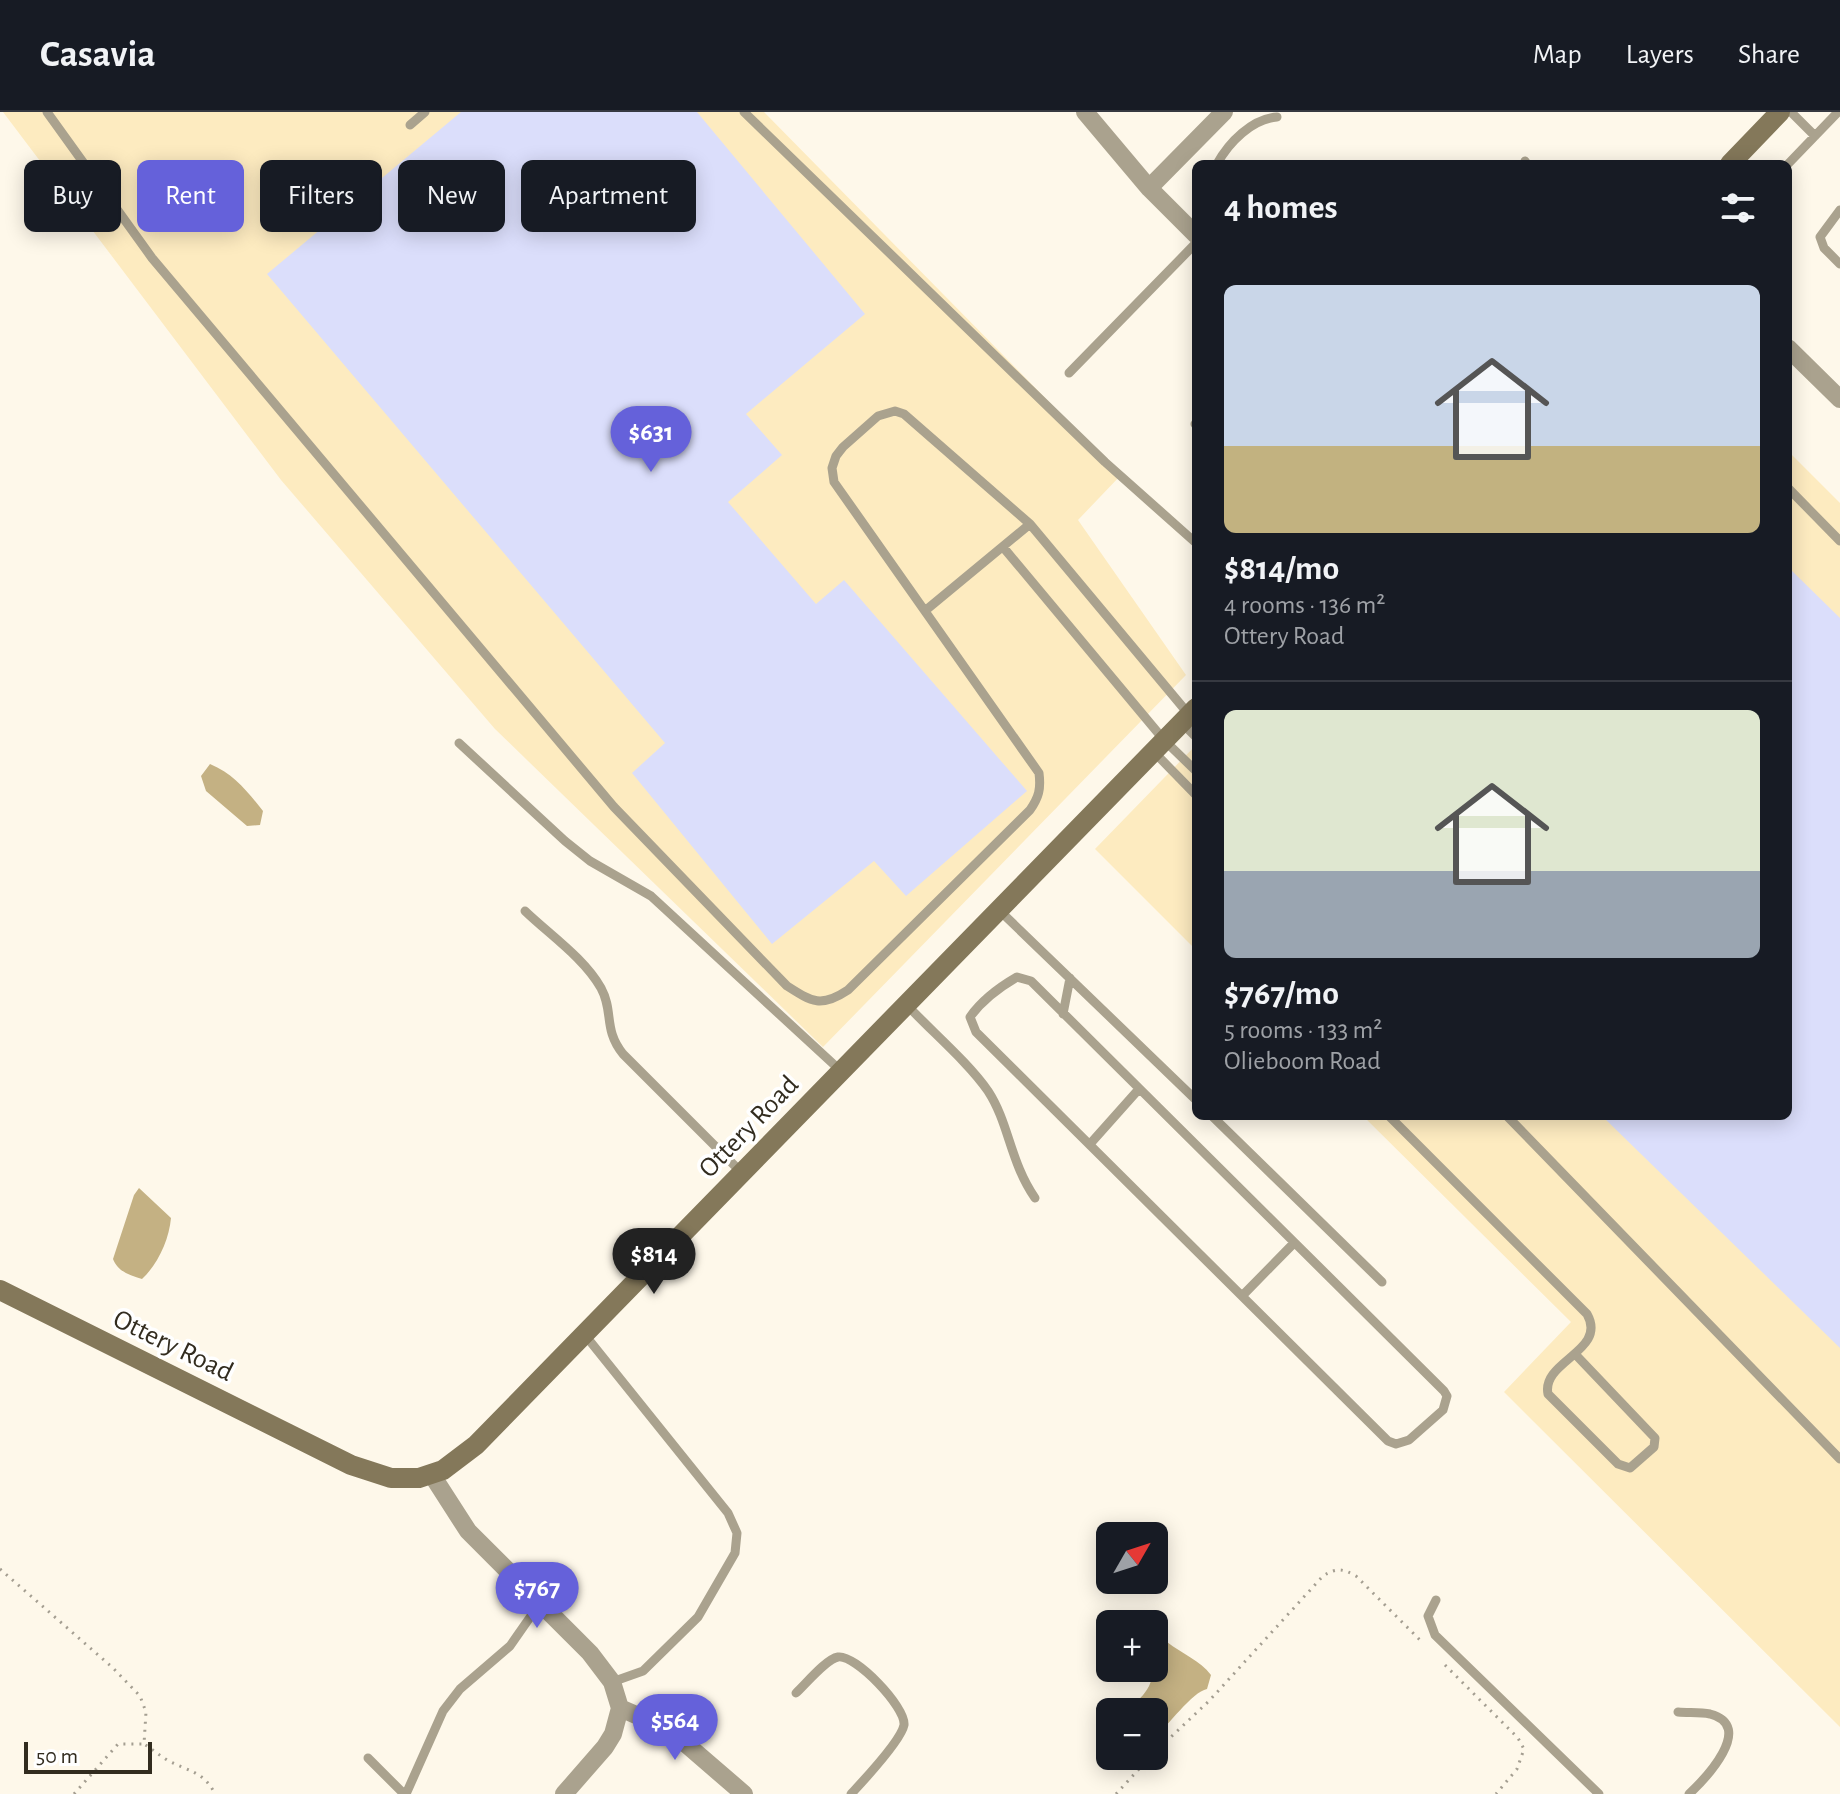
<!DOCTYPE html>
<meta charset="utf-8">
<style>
:root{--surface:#171b24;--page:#242831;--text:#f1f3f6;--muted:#9ea1a6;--line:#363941;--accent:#6561da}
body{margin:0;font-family:"Alegreya Sans",sans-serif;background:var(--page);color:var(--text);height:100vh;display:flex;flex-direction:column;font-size:30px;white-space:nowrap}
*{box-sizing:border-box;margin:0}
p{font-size:26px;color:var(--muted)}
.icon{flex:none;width:44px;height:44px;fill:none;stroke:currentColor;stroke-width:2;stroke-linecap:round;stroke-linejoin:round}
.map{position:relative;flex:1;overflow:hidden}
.sheet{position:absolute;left:1192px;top:48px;width:600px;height:960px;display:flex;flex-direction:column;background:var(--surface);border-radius:12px;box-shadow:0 4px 20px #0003}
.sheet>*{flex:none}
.top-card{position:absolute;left:24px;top:48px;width:760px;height:72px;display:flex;gap:16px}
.needle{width:52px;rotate:51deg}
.controls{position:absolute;left:1096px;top:1410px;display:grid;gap:16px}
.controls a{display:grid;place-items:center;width:72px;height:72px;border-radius:12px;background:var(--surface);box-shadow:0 4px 20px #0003;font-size:40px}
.scale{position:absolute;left:24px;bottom:20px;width:128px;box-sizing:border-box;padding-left:8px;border:4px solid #322c1f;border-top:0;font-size:22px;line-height:28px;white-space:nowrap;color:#322c1f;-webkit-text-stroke:6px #fff;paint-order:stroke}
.price{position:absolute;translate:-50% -68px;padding:0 18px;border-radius:28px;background:var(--accent);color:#fff;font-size:26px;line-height:52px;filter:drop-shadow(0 2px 4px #0008)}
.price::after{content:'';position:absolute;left:50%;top:48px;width:24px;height:18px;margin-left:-12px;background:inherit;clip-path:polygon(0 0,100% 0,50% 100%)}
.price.current{background:#222;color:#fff}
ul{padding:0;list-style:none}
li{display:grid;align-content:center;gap:16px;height:424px;padding:0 32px}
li+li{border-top:2px solid var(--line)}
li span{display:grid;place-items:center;height:248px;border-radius:12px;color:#555}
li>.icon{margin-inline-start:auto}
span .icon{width:144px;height:144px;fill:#fffc;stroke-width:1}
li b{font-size:34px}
h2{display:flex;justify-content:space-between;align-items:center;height:96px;padding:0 32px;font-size:34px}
.pill{padding:0 28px;border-radius:12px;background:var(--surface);box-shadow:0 4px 20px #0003;font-size:28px;line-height:72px}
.pill.current{background:var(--accent);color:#fff}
header{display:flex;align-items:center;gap:48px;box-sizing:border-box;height:112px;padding:0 40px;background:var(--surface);border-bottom:2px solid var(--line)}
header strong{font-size:38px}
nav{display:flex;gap:44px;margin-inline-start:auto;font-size:28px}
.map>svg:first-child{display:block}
</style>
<header>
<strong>Casavia</strong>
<nav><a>Map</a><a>Layers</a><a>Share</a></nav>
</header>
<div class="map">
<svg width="1840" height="1682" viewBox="0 0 1840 1682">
<rect width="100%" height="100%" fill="#fef8ea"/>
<path fill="#fdebc0" d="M3 0H764L1121 363 1078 408 1186 563 823 935 495 617 281 368Z
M1788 339 1840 391V1615L1504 1280 1571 1210 1363 1004H1788Z
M1196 633V838L1095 737Z"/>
<path fill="#c4b183" d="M210 652C234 662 247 679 263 699L260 713 247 714 206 679 201 664Z
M139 1076 171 1106C169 1128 158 1152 142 1167 130 1163 118 1160 113 1147L134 1083Z
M1167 1530C1182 1542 1200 1548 1211 1563L1207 1577C1192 1580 1168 1614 1154 1626V1600H1124C1151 1579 1154 1572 1154 1538Z"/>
<path fill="#dbdefb" d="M461 0H697L865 202 746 302 782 343 728 390 816 492 844 468 1027 679 906 784 874 749 772 832 632 661 665 631 267 162Z
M1788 455 1840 506V1236L1602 1004H1788Z"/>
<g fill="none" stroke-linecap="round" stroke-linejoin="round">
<path stroke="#a49e91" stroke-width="3" stroke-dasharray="2 6" stroke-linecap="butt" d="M0 1457 113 1556 140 1584 146 1600 144 1632C152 1637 159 1643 167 1648 187 1659 204 1659 215 1682
M1445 1553 1518 1626 1524 1637 1517 1657 1496 1682
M1154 1641 1209 1589 1323 1464C1337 1455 1343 1457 1356 1464L1423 1531
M74 1682 118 1632H144
M1116 1682 1151 1644"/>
<path stroke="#aaa28e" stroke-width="9" d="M47 0 152 146 614 695 787 874C812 890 821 896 848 878L1030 698C1039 685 1041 677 1039 661L834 370 832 356 836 344 843 335 878 304 895 299 904 302 1030 412 1196 611
M744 0 1105 350 1196 431
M1791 0 1815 24
M410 13 425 0
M1525 49 1527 52
M1217 52C1229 30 1252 7 1277 5
M1788 52 1838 0
M1840 98 1820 125 1824 136 1840 152
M1069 261 1196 131
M1195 312 1196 313
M1788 376 1840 429
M1003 435 1164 628 1196 659
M926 498 1030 412
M1181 610 1196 625
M459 631 565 729 590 749 651 784 842 960
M1153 639 1196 683
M999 798 1196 988
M525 799C550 823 584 846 601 876 614 900 603 917 623 942L743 1062
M1017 865 1031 869 1444 1279 1447 1284 1443 1298 1409 1328 1396 1332 1388 1329 976 920 970 905C982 888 998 876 1017 865Z
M907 893C931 919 968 950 988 979 1009 1011 1010 1050 1035 1086
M1063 902 1070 866
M1212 1004 1382 1170
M1389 1004 1587 1202C1608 1239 1541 1249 1548 1282L1618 1352 1630 1356 1654 1335 1655 1326 1575 1242
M1507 1004 1840 1347
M1090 1032 1139 977
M1243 1183 1294 1131
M585 1223 728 1401 737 1421 735 1441 698 1505 643 1559 612 1570
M1436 1488 1428 1504 1435 1523 1599 1682
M796 1581C805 1573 826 1547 838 1545 855 1542 906 1595 904 1613 901 1629 863 1669 851 1682
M1678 1600C1688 1601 1700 1600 1710 1602 1756 1614 1705 1667 1689 1682
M368 1646 404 1682
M406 1682 443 1599 460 1577 510 1534 540 1491"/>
<path stroke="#aaa28e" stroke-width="18" d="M1085 0 1149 76 1196 123
M1149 76 1224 0
M1788 236 1840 287
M432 1363 468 1419 590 1541 612 1570 620 1596 613 1622 605 1635 564 1682
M620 1596 659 1613 686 1632 744 1682"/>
<path stroke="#84785a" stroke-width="20" d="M1730 52 1780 0
M0 1178 351 1353 391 1366H419L443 1358 476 1333 1196 596"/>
</g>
<g text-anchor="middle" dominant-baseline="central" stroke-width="7" stroke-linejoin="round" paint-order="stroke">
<g font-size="28" fill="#322c1f" stroke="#fff">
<text transform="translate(749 1015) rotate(-46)">Ottery Road</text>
<text transform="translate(173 1234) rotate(26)">Ottery Road</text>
</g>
</g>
</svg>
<div class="controls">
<a><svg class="needle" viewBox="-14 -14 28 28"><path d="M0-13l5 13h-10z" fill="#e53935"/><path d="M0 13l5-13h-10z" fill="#9ea1a6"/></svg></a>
<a>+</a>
<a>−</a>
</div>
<div class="scale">50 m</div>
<b class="price" style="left:651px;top:362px">$631</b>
<b class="price current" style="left:654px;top:1184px">$814</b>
<b class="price" style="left:537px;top:1518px">$767</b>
<b class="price" style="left:675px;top:1650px">$564</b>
<div class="top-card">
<a class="pill">Buy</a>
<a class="pill current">Rent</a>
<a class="pill">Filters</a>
<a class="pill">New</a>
<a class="pill">Apartment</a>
</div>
<section class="sheet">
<h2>4 homes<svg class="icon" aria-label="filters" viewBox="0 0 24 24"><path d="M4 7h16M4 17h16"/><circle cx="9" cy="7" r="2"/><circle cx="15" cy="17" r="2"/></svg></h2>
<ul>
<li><span style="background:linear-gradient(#c9d6e8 65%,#c2b280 0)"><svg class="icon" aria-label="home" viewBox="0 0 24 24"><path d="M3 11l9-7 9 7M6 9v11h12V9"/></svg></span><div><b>$814/mo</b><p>4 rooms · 136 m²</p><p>Ottery Road</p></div></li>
<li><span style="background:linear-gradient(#dfe7d0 65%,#9aa5b1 0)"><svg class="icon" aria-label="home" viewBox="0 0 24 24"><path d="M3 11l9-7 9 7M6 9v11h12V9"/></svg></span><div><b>$767/mo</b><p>5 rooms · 133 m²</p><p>Olieboom Road</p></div></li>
</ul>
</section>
</div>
